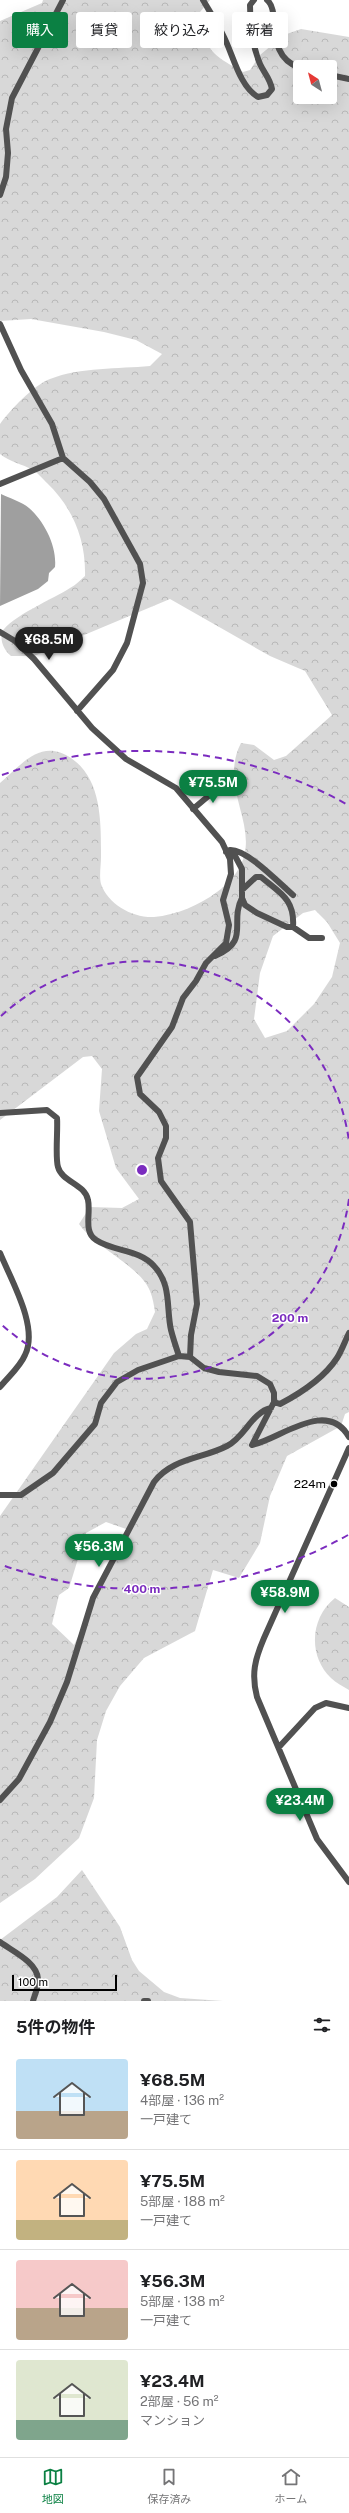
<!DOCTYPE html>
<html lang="ja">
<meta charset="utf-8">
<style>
:root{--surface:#fff;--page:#f2f2f2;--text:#202124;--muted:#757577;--line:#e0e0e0;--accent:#0b8043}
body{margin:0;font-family:"Public Sans","Noto Sans JP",sans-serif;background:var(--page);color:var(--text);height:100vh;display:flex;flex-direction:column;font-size:15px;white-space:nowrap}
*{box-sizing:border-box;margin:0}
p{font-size:13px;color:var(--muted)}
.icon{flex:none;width:22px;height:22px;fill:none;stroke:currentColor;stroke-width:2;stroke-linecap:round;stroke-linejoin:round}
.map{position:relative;height:2001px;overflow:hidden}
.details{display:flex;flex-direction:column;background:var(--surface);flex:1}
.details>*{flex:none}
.banner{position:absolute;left:12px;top:12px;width:325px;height:36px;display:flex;gap:8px}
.needle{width:26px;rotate:324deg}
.tools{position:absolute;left:293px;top:60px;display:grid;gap:8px}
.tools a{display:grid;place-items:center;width:44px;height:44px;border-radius:4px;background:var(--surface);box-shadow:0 4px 16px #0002;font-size:20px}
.scale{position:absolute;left:12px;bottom:10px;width:105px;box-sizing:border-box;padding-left:4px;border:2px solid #000;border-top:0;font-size:11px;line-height:14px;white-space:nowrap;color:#000;-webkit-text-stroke:3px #fff;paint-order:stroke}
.price{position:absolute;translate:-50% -34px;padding:0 9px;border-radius:14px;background:var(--accent);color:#fff;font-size:13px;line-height:26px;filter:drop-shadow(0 1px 2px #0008)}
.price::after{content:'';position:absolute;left:50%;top:24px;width:12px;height:9px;margin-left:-6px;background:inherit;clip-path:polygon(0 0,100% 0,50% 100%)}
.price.on{background:#222;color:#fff}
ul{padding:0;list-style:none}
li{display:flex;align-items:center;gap:12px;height:100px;padding:0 16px}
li+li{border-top:1px solid var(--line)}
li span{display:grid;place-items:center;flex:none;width:112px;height:80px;border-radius:4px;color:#555}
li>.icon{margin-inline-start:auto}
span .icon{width:48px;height:48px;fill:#fffc;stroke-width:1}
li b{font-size:17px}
h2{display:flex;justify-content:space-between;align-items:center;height:48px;padding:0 16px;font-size:17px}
.chip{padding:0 14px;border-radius:4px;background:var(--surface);box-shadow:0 4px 16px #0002;font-size:14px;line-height:36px}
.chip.on{background:var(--accent);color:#fff}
.menu{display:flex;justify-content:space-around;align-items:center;height:56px;border-top:1px solid var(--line);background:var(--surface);font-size:11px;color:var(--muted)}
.menu a{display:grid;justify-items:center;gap:2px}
.menu .on{color:var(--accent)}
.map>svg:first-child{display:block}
</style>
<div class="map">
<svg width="349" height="2001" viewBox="0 0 349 2001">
<defs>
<pattern id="forest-crowns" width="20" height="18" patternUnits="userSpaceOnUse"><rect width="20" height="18" fill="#d8d8d8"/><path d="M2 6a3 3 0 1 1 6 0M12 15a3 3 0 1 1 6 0" fill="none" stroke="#b8b8b8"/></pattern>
</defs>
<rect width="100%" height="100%" fill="#fff"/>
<path fill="url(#forest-crowns)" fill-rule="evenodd" d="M43 0H210L200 12C209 52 206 51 243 72L250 70 260 55 284 35 301 29 349 37V1412L345 1414 341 1426 287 1456 270 1496 260 1543 239 1578 213 1570 195 1631 144 1658 120 1686 106 1711 97 1740 94 1798 79 1838 35 1879 0 1903V1516L114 1353 136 1334 147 1329 155 1312C154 1306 153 1298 150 1291 140 1266 96 1248 79 1224L90 1207 122 1208 139 1199 116 1168 99 1111 102 1069 92 1056 83 1057 0 1120V783C22 764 41 738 71 758 102 779 101 822 101 857 101 865 99 876 101 884 108 904 132 918 154 917 176 915 200 905 217 892 282 842 213 798 241 743L254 745 274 760 286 756 332 715 305 671 270 656 170 599 34 656H11C4 650 0 642 2 632 10 617 55 598 70 588 76 585 80 580 85 576 86 540 73 508 47 483 43 479 38 473 33 470 22 464 10 462 0 454V424C10 410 34 385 50 379 81 367 118 369 150 366L162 354 136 340 104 332 31 319 0 321V21L42 3ZM300 67H330V97H300ZM315 910 327 922 340 943 332 977 314 1004 287 1031 265 1038 254 1019 260 973 273 936 303 913ZM106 1522 129 1530 74 1645 52 1624 59 1595 69 1588 86 1533Z
M335 1598 349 1607V1690C343 1686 336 1683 331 1678 308 1656 310 1618 335 1598Z
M82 1870 120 1927 132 1960 139 1971 164 1992 180 1998 223 2001H0V1940L57 1897Z"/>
<path fill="#9f9f9f" d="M1 494C9 498 22 502 29 508 45 522 57 547 55 567L49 573 48 581 38 589 0 606Z"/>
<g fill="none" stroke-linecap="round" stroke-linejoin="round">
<path stroke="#515151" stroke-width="6" d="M203 0C210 12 217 23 223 35 233 54 239 86 258 97L267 95 272 89C270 78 264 73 260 64 252 45 250 25 250 5L254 0
M267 0C282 12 263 55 300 68
M330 75 349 79
M0 195 6 177 8 153 6 129 12 98 63 0
M0 324 21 370 52 424 63 458 90 482 104 499 140 564 143 583 127 643 113 670 77 711
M0 484 63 458
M0 632 15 641 34 659 92 728 126 759 176 788 222 842 230 859 231 874 223 900 229 925 226 943 206 963 196 981 183 998 172 1027 137 1077 140 1094 159 1112 166 1126V1138L158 1158 161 1181 190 1222 197 1304 191 1335 190 1357
M193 809 212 793 216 786
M230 850C247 849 280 884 293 895
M226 852 234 854 242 869V898L245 905 257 913 287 927H293L309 938H322
M242 890 256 877H261C280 893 295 899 293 927
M215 956C251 941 229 923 242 898
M0 1113 47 1110 57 1118C58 1130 55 1158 58 1167 62 1182 85 1184 88 1200 91 1213 83 1232 96 1240 114 1252 139 1249 154 1266 172 1285 166 1308 171 1330 173 1338 176 1347 179 1356
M0 1253C11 1280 39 1327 25 1355 20 1367 8 1377 0 1387
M274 1402 280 1404C301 1393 324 1378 337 1358 342 1350 345 1341 349 1333
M349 1448 264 1638C255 1659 251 1674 257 1697L317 1839 349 1882
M0 1495H21L53 1473 95 1424 101 1403 117 1382 138 1370 179 1356 190 1357 204 1368 219 1372 257 1376 270 1384 274 1393V1402L252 1445C280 1439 327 1398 349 1437
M279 1747 315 1708 326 1703 349 1708
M0 1800 19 1779 50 1722 67 1682 93 1598 154 1482C172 1458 202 1459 227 1446 245 1437 251 1413 271 1408
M0 1942C12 1951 37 1962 38 1979 39 1986 35 1994 33 2001
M144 2001H148"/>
</g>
<g fill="none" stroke="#7b2cbf" stroke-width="2" stroke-dasharray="7 5">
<path d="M349 1199A209 209 0 0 1 1 1324M1 1016A209 209 0 0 1 349 1141"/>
<path d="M348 1535A419 419 0 0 1 2 1565M2 775A419 419 0 0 1 348 805"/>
</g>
<circle fill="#000" stroke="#fff" stroke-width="1.5" cx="334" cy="1484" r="4"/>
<g text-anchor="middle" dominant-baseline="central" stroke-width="3" stroke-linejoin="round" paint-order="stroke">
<g font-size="12" fill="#000" stroke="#fff" text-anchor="end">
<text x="326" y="1484">224m</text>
</g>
</g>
<circle cx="142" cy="1170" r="6" fill="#7b2cbf" stroke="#fff" stroke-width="2"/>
<g font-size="12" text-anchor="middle" font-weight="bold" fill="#7b2cbf" stroke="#fff" stroke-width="3" stroke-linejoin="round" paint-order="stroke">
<text x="290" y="1322">200 m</text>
<text x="142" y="1593">400 m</text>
</g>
</svg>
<div class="tools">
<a><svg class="needle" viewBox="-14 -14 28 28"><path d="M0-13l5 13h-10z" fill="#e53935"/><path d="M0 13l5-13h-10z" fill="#757577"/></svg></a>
</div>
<div class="scale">100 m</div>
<b class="price on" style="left:49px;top:661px">¥68.5M</b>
<b class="price" style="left:213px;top:804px">¥75.5M</b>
<b class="price" style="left:99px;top:1568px">¥56.3M</b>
<b class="price" style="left:285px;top:1614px">¥58.9M</b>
<b class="price" style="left:300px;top:1822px">¥23.4M</b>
<div class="banner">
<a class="chip on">購入</a>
<a class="chip">賃貸</a>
<a class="chip">絞り込み</a>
<a class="chip">新着</a>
</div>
</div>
<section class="details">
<h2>5件の物件<svg class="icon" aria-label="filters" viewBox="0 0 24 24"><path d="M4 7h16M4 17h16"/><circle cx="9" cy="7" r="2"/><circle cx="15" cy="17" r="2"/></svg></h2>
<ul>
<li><span style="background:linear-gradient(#bfe0f5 65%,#b9a48a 0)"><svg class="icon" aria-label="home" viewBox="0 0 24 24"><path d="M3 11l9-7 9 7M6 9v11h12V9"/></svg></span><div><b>¥68.5M</b><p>4部屋 · 136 m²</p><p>一戸建て</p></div></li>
<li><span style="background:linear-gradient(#ffd9b3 75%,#c2b280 0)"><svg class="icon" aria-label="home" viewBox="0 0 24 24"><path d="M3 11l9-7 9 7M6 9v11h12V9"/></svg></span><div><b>¥75.5M</b><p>5部屋 · 188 m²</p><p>一戸建て</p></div></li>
<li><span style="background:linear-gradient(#f6c9c9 60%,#b9a48a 0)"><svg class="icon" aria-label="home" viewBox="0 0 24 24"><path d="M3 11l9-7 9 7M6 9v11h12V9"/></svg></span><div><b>¥56.3M</b><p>5部屋 · 138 m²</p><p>一戸建て</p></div></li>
<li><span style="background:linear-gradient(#dfe7d0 75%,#7fa58c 0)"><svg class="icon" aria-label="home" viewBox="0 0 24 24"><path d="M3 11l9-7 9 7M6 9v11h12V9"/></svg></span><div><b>¥23.4M</b><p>2部屋 · 56 m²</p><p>マンション</p></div></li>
</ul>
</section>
<nav class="menu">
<a class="on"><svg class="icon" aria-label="map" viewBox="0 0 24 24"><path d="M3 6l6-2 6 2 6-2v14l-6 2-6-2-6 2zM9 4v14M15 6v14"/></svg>地図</a>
<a><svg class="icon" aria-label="saved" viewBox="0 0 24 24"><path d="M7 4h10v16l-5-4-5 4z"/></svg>保存済み</a>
<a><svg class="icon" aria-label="home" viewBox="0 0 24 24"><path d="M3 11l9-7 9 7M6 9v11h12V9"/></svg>ホーム</a>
</nav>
